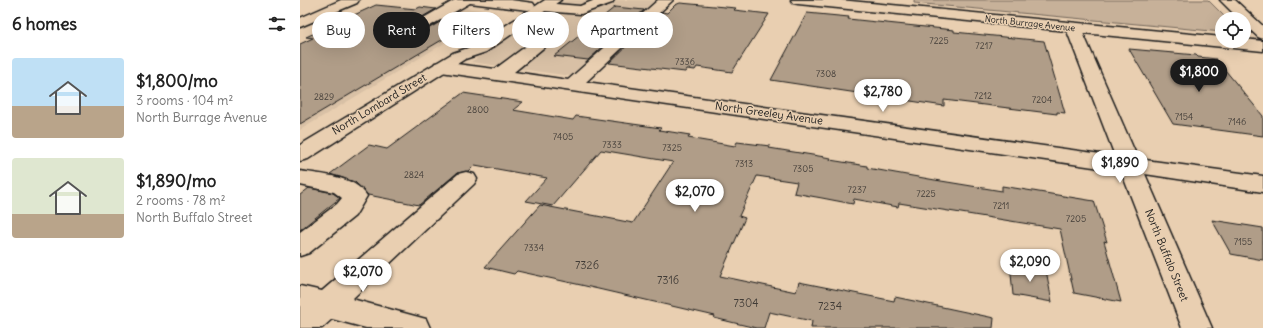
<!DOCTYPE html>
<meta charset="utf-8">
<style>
:root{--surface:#fff;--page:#f6f6f6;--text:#222;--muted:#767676;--accent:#1c1c1c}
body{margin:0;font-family:Delius,sans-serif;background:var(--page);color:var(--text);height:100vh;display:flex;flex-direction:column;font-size:15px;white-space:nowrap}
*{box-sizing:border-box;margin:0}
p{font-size:13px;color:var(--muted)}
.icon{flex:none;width:22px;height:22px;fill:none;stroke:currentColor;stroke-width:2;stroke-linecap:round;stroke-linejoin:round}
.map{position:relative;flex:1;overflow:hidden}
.drawer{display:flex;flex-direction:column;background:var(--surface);width:300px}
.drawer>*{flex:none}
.hud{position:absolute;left:12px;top:12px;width:380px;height:36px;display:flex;gap:8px}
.buttons{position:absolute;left:915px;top:12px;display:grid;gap:8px}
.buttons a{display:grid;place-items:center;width:36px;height:36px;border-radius:50%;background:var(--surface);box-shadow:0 4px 16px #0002;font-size:20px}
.price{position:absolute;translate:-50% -34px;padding:0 9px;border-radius:14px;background:#fff;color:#222;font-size:13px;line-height:26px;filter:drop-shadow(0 1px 2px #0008)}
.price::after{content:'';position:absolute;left:50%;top:24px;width:12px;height:9px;margin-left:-6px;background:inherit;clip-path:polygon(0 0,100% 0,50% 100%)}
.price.on{background:var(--accent);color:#fff}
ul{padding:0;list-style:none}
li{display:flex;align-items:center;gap:12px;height:100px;padding:0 12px}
li span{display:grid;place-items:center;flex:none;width:112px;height:80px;border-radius:4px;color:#555}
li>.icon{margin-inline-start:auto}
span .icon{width:48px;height:48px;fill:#fffc;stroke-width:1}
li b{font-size:17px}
h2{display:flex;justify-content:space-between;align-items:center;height:48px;padding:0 12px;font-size:17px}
.tag{padding:0 14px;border-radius:18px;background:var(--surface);box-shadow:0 4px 16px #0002;font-size:14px;line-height:36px}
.tag.on{background:var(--accent);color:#fff}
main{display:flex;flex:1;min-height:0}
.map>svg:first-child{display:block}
</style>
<main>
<section class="drawer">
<h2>6 homes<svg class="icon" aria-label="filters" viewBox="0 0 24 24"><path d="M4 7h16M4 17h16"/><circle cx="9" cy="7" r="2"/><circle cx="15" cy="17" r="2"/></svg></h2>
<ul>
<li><span style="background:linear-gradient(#bfe0f5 60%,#b9a48a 0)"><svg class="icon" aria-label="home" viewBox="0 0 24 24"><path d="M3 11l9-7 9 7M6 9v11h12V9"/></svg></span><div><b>$1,800/mo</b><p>3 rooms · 104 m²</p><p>North Burrage Avenue</p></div></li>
<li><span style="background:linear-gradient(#dfe7d0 70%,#b9a48a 0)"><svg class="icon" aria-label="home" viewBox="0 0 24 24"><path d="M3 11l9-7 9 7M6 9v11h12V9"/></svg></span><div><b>$1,890/mo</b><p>2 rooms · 78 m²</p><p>North Buffalo Street</p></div></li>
</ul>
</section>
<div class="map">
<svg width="963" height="328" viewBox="0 0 963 328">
<rect width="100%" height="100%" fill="#e9cfb1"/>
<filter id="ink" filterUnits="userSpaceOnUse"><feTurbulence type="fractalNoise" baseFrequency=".025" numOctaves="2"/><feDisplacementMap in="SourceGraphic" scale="8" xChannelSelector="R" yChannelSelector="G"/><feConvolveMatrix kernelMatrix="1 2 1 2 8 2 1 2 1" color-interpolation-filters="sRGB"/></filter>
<g filter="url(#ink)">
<path fill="#d8c0a5" d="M263 0H374L292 79 171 62Z
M141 5 196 12 0 130V49L44 55Z"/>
<path fill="#c7b199" stroke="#72665a" d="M614 0H908L927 19H922V32L614 3Z"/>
<path fill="#b09d88" stroke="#1c1c1c" d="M380 3 436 8 434 10 469 14 432 72 397 67 395 70 387 69 385 72 309 63 362 12 367 13 375 5Z
M76 5 116 9 120 7 136 9 105 27 102 31 106 36 117 35 158 12 184 15 0 124V44L13 38 6 37Z
M315 7 344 10 288 60 254 56Z
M507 13 549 17 548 19 654 30V32L744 41 765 113 757 112V114L644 100V106L471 80Z
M829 49 896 55 898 57 916 59 963 116V136L873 124Z
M163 93 223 102 213 110 273 120 276 116 361 128 359 130 390 135 388 138 435 146 437 142 470 146 469 148 531 158 530 160 567 166V168L635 180 702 191V186L794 201 807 242 804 241 821 302 774 293 760 229 599 203 598 207 554 199 553 204 522 198 494 193 497 182 457 176 439 216 445 218 420 276 496 292 499 282 594 301 595 297 694 318 693 328H511L512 321 469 312 464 328H456L414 318 415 316 281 285 217 271 214 274 185 267 240 205 333 223 373 162 301 150 253 206 226 201 247 178 175 165 169 171 157 173 119 205 68 195 55 182 30 174 69 145 87 149Z
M9 188 33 193 40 198 0 230V195Z
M912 220 963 228V260L931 254Z
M710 263 746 270 752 302 713 295Z"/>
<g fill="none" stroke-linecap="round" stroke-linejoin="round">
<defs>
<path id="minor" d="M41 0H59L57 3 0 27V18Z
M155 0H211L233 3 235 6 233 9 228 10 170 3 116 34H106L103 31 106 28Z
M295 0H314L312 3 281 14 244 11 239 10 237 7 239 4 244 3 280 6Z
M358 0H373L286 82 815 156 767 31 498 4 493 3 491 0H540L922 37V41H944V39L963 41V51L783 33 838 159 963 176V192L845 174 912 328H882L821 171 141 72 135 71 133 67 135 63 141 62 195 69 244 33 211 28 209 25 211 22 216 21 257 25 262 27 265 30 214 72 268 80Z
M920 0H935L963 26V39L958 37 944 24V19H939Z
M0 171C22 175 54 175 67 196L55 216 9 253 0 256V232L37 204 42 198 34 192 0 185Z
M166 172 174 174 177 179 174 184 52 299 126 319 130 328H66L32 319 22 328H0V286L22 291 158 174Z"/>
<path id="major" d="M245 0H261L186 52 165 59 8 159 0 161V145L153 53 174 46Z"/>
</defs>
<use href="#minor" stroke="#1c1c1c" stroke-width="3"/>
<use href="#major" stroke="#1c1c1c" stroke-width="3"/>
<use href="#minor" fill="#e9cfb1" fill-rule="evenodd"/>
<use href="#major" fill="#e9cfb1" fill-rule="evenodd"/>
</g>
</g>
<g text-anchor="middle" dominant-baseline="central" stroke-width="3" stroke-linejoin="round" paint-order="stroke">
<g font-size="9" fill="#1c1c1c" stroke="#e9cfb1">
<text transform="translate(730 23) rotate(6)">North Burrage Avenue</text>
</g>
<g font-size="9" fill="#413c37">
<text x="639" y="40">7225</text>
<text x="684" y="45">7217</text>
<text x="385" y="61">7336</text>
<text x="526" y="73">7308</text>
<text x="683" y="95">7212</text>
<text x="24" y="96">2829</text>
<text x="742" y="99">7204</text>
<text x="178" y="109">2800</text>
<text x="884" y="116">7154</text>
<text x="937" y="121">7146</text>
<text x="263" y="136">7405</text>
<text x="312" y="144">7333</text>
<text x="372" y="147">7325</text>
<text x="444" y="163">7313</text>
<text x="503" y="168">7305</text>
<text x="114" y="174">2824</text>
<text x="557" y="189">7237</text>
<text x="626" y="193">7225</text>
<text x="701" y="205">7211</text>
<text x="776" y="218">7205</text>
<text x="943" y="241">7155</text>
<text x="234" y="247">7334</text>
</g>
<g font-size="11" fill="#1c1c1c" stroke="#e9cfb1">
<text transform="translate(79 104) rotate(-31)">North Lombard Street</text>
<text transform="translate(469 113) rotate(8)">North Greeley Avenue</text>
<text transform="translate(867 255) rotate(68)">North Buffalo Street</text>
</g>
<g font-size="11" fill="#413c37">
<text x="287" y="265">7326</text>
<text x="368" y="280">7316</text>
<text x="446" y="303">7304</text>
<text x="530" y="306">7234</text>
</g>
</g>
</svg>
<div class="buttons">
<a><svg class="icon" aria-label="locate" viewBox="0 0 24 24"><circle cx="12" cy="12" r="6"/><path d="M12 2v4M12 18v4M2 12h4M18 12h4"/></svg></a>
</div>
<b class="price on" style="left:899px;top:93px">$1,800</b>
<b class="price" style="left:583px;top:113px">$2,780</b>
<b class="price" style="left:820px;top:184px">$1,890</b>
<b class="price" style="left:395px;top:213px">$2,070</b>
<b class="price" style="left:730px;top:283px">$2,090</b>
<b class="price" style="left:63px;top:293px">$2,070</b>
<div class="hud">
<a class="tag">Buy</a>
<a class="tag on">Rent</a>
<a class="tag">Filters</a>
<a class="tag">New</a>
<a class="tag">Apartment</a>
</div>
</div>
</main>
